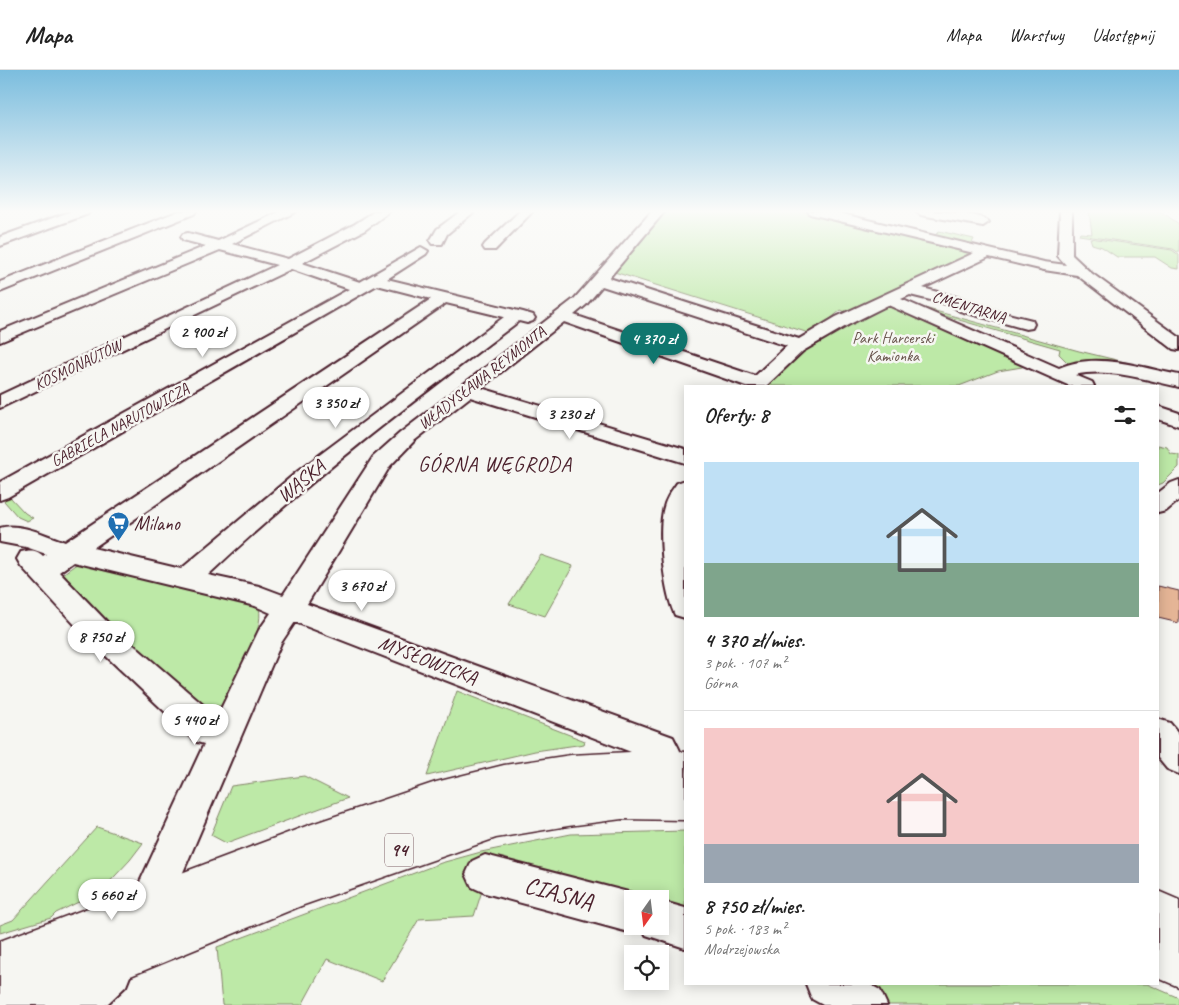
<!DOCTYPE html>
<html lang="pl">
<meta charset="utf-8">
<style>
:root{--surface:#fff;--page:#f6f6f6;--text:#222;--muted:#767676;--line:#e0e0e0;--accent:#0f766e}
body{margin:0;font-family:Caveat,sans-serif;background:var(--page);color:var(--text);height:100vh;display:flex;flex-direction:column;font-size:19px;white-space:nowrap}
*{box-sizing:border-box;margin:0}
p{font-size:16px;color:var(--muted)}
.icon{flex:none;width:28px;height:28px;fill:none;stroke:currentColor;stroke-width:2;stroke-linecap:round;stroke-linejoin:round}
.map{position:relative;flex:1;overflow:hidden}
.details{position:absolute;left:684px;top:315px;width:475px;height:600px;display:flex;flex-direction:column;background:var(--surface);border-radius:0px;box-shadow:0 2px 12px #0003}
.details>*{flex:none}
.needle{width:32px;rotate:194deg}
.buttons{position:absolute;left:624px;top:820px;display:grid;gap:10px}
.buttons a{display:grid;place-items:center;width:45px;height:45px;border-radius:0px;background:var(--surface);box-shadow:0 2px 12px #0003;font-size:25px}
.price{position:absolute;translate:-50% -42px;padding:0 11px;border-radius:18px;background:#fff;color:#222;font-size:16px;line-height:32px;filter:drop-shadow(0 1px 2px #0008)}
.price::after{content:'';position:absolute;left:50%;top:30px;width:15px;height:11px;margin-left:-8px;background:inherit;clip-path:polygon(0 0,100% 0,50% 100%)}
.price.current{background:var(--accent);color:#fff}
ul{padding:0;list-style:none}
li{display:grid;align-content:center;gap:10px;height:265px;padding:0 20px}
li+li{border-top:1px solid var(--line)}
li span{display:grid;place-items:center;height:155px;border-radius:0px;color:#555}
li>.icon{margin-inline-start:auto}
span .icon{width:90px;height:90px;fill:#fffc;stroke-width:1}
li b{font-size:21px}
h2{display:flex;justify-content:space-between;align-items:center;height:60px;padding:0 20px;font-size:21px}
header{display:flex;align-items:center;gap:30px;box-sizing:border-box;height:70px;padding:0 25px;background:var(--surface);border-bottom:1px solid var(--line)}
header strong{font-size:24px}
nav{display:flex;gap:28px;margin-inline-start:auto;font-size:18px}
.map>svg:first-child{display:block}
</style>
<header>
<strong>Mapa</strong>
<nav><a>Mapa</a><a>Warstwy</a><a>Udostępnij</a></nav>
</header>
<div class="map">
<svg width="1179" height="935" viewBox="0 0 1179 935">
<rect width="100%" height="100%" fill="#f6f6f2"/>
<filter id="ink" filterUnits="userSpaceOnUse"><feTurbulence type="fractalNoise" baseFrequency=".02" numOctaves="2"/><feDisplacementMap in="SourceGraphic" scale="10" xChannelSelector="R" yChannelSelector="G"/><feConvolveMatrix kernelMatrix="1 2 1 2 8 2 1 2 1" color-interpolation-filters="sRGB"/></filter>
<g filter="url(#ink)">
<path fill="#bde9a7" stroke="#848469" d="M664 141H801L978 183 848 243 841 240 812 264 611 201Z
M1089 141H1160L1179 154V183L1173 179 1079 165 1080 163 1092 164Z
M939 161 974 169 971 175 934 166Z
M1090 168 1172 180 1179 185V199L1172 198 1155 187H1117L1102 177 1092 174Z
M905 234 921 237 1079 281 1179 305V307L1069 294 1059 284 1060 279 945 246 941 250Z
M887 237H897L1026 294 1022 297 998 301 959 316H765L795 285 850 253Z
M1158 375 1167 377 1171 384 1179 385V397L1163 413 1158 415Z
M39 408 41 409 10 427 25 443 33 448 27 451 18 447 4 431 6 426Z
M541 485 573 496 545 546 509 534Z
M78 493H89L250 532 259 538C265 560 237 607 226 629L220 636 208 637 200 631 143 582 106 552 62 507 64 503Z
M457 621 585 671 584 674 535 681 427 706Z
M304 706 348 728 226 773 211 765 231 716Z
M97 757 143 773 130 790 101 821 56 843 51 848 0 863V855L13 850Z
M685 761V847L660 841V829H632V835L489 799 474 846 419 849 382 911 327 889 302 935H222L217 877 441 793 481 782 571 764Z
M848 914H1147L1179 928V935H883Z"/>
<path fill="#e5b596" stroke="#4a1f2b" d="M1158 516 1179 521V553L1158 548Z"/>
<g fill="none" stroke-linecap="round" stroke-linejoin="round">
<defs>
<path id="minor" d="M72 141H90L88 144 0 176V167Z
M179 141H196L194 144 0 222V212Z
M281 141H297L232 174 288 189 355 154 375 141H390L365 160 302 193 360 212 421 177 428 181 426 184 387 209 523 242 533 245 535 248 533 251 527 253 519 251C412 332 306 412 208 505L259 516 283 525 373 387 400 363 574 229 652 141H665L609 208 799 269 836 247 974 183 810 144 808 141H830L1044 192 1066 195 1058 186 1060 141H1072V185L1090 202 1179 267V280L1173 279 1077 205 1044 200 989 187 923 218 963 229 972 235 1032 250 1034 254 1032 258 1026 259 960 241 951 235 910 225 901 229 1059 298C1096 281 1142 298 1179 305V317C1146 310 1108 297 1075 305L1092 312 1094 316H1070L888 235 848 255 803 281 766 316H746L564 252 481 318 685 379V393L470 327 414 371 390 396 307 534 673 667C680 681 689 694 682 710L670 714 658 710 649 689 295 552 281 573 160 856 146 862 132 856 126 842 204 674 197 672 87 568 21 496 17 489 21 482C30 480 36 479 43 486L46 484 26 477 0 472V458C20 452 47 466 65 472L431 229 377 215 8 427 0 430V412L349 219 291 199 0 338V325L277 195 220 180 0 272V261L206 176 183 170 181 167 183 164 188 163 218 171ZM602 216 787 276 755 306 574 245 586 235ZM446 233 504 247 298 401 181 499 93 478ZM73 492 255 536 271 543 259 560 217 647 107 552 59 502Z
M461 141H475L447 164 442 174H432L430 171 437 159Z
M520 141H533L495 180H485L483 177 485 174Z
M915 141C929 141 981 142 989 152L983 156 921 145Z
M1158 336 1179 343V356L1158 349Z
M685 410V548L675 545C664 523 657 460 664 437 666 428 672 420 677 413Z
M1179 410V430L1166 441 1158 443V423L1171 413Z
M1158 649 1170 653 1179 664V704L1167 699 1158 688Z
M485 785 632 823 645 829H632V856H660V831L685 838V878L646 865 643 858 632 863 485 823 472 817 466 804 472 791Z
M111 880 126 886 132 901 126 916 106 935H53L60 920 96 886Z
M806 914H869L880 920 887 935H823L812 929Z"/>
<path id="major" d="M670 680 685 682V750L622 749 568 756 496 768 301 836 60 935H0V871L309 755 436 712 504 695 571 685Z
M1158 821 1179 830V917L1158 908Z"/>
</defs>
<use href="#minor" stroke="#4a1f2b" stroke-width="4"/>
<use href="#major" stroke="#4a1f2b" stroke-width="3"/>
<use href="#minor" fill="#f6f6f2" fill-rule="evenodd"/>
<use href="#major" fill="#f6f6f2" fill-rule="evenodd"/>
</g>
</g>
<linearGradient id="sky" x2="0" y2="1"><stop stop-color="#7bbdde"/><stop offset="0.52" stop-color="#fbfbf9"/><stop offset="1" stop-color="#fbfbf9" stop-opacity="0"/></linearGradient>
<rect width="1179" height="272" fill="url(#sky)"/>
<defs>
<symbol id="supermarket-pin" viewBox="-11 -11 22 30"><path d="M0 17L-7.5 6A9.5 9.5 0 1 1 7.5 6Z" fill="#1f6fb2" stroke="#f6f6f2"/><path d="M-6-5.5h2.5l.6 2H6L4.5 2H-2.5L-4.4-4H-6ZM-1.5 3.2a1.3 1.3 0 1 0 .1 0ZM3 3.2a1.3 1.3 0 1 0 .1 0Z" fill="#fff"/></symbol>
</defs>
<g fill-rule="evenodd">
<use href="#supermarket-pin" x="106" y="440" width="25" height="34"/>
</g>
<g text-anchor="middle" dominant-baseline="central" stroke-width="5" stroke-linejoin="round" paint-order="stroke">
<g font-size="16" fill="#4a1f2b" stroke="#f6f6f2">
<text transform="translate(969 237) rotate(17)">CMENTARNA</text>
<text transform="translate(78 295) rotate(-26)">KOSMONAUTÓW</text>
<text transform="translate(482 308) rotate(-38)">WŁADYSŁAWA REYMONTA</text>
<text transform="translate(120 355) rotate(-29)">GABRIELA NARUTOWICZA</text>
</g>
<g font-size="16" fill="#67524a" stroke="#f6f6f2">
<text x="893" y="268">Park Harcerski<tspan x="893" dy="18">Kamionka</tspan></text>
</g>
<rect fill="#f6f6f2" stroke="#7e6067" stroke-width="1" x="385" y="763.5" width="28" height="33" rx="4"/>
<g font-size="19" font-weight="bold" fill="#4a1f2b">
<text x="399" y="780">94</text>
</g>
<g font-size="20" fill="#4a1f2b" stroke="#f6f6f2">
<text transform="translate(301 411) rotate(-39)">WĄSKA</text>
<text transform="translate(428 590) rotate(21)">MYSŁOWICKA</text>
</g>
<g font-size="20" fill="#4a1f2b" stroke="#f6f6f2" text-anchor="start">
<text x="134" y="453">Milano</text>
</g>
<g font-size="21" letter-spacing="1" fill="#4a1f2b" stroke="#f6f6f2">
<text x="495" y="394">GÓRNA WĘGRODA</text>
</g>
<g font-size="24" fill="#4a1f2b" stroke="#f6f6f2">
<text transform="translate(559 823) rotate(15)">CIASNA</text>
</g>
</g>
</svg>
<div class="buttons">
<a><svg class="needle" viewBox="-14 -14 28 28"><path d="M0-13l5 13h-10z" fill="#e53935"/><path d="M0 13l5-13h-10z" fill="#767676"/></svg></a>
<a><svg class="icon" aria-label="locate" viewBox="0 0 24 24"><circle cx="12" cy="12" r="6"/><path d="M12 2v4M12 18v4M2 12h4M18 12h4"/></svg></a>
</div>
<b class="price" style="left:203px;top:288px">2 900 zł</b>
<b class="price current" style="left:654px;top:295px">4 370 zł</b>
<b class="price" style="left:336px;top:359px">3 350 zł</b>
<b class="price" style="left:570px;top:370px">3 230 zł</b>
<b class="price" style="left:362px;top:542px">3 670 zł</b>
<b class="price" style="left:101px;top:593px">8 750 zł</b>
<b class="price" style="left:195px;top:676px">5 440 zł</b>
<b class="price" style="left:112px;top:851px">5 660 zł</b>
<section class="details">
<h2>Oferty: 8<svg class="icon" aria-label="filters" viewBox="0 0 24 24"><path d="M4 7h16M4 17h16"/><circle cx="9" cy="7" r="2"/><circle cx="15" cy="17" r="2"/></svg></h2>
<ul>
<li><span style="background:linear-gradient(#bfe0f5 65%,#7fa58c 0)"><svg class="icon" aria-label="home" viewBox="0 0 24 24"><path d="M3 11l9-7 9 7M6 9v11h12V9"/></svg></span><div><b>4 370 zł/mies.</b><p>3 pok. · 107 m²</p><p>Górna</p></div></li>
<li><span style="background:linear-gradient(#f6c9c9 75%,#9aa5b1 0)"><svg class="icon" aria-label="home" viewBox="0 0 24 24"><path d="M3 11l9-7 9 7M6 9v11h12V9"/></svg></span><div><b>8 750 zł/mies.</b><p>5 pok. · 183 m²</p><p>Modrzejowska</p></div></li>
</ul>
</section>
</div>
